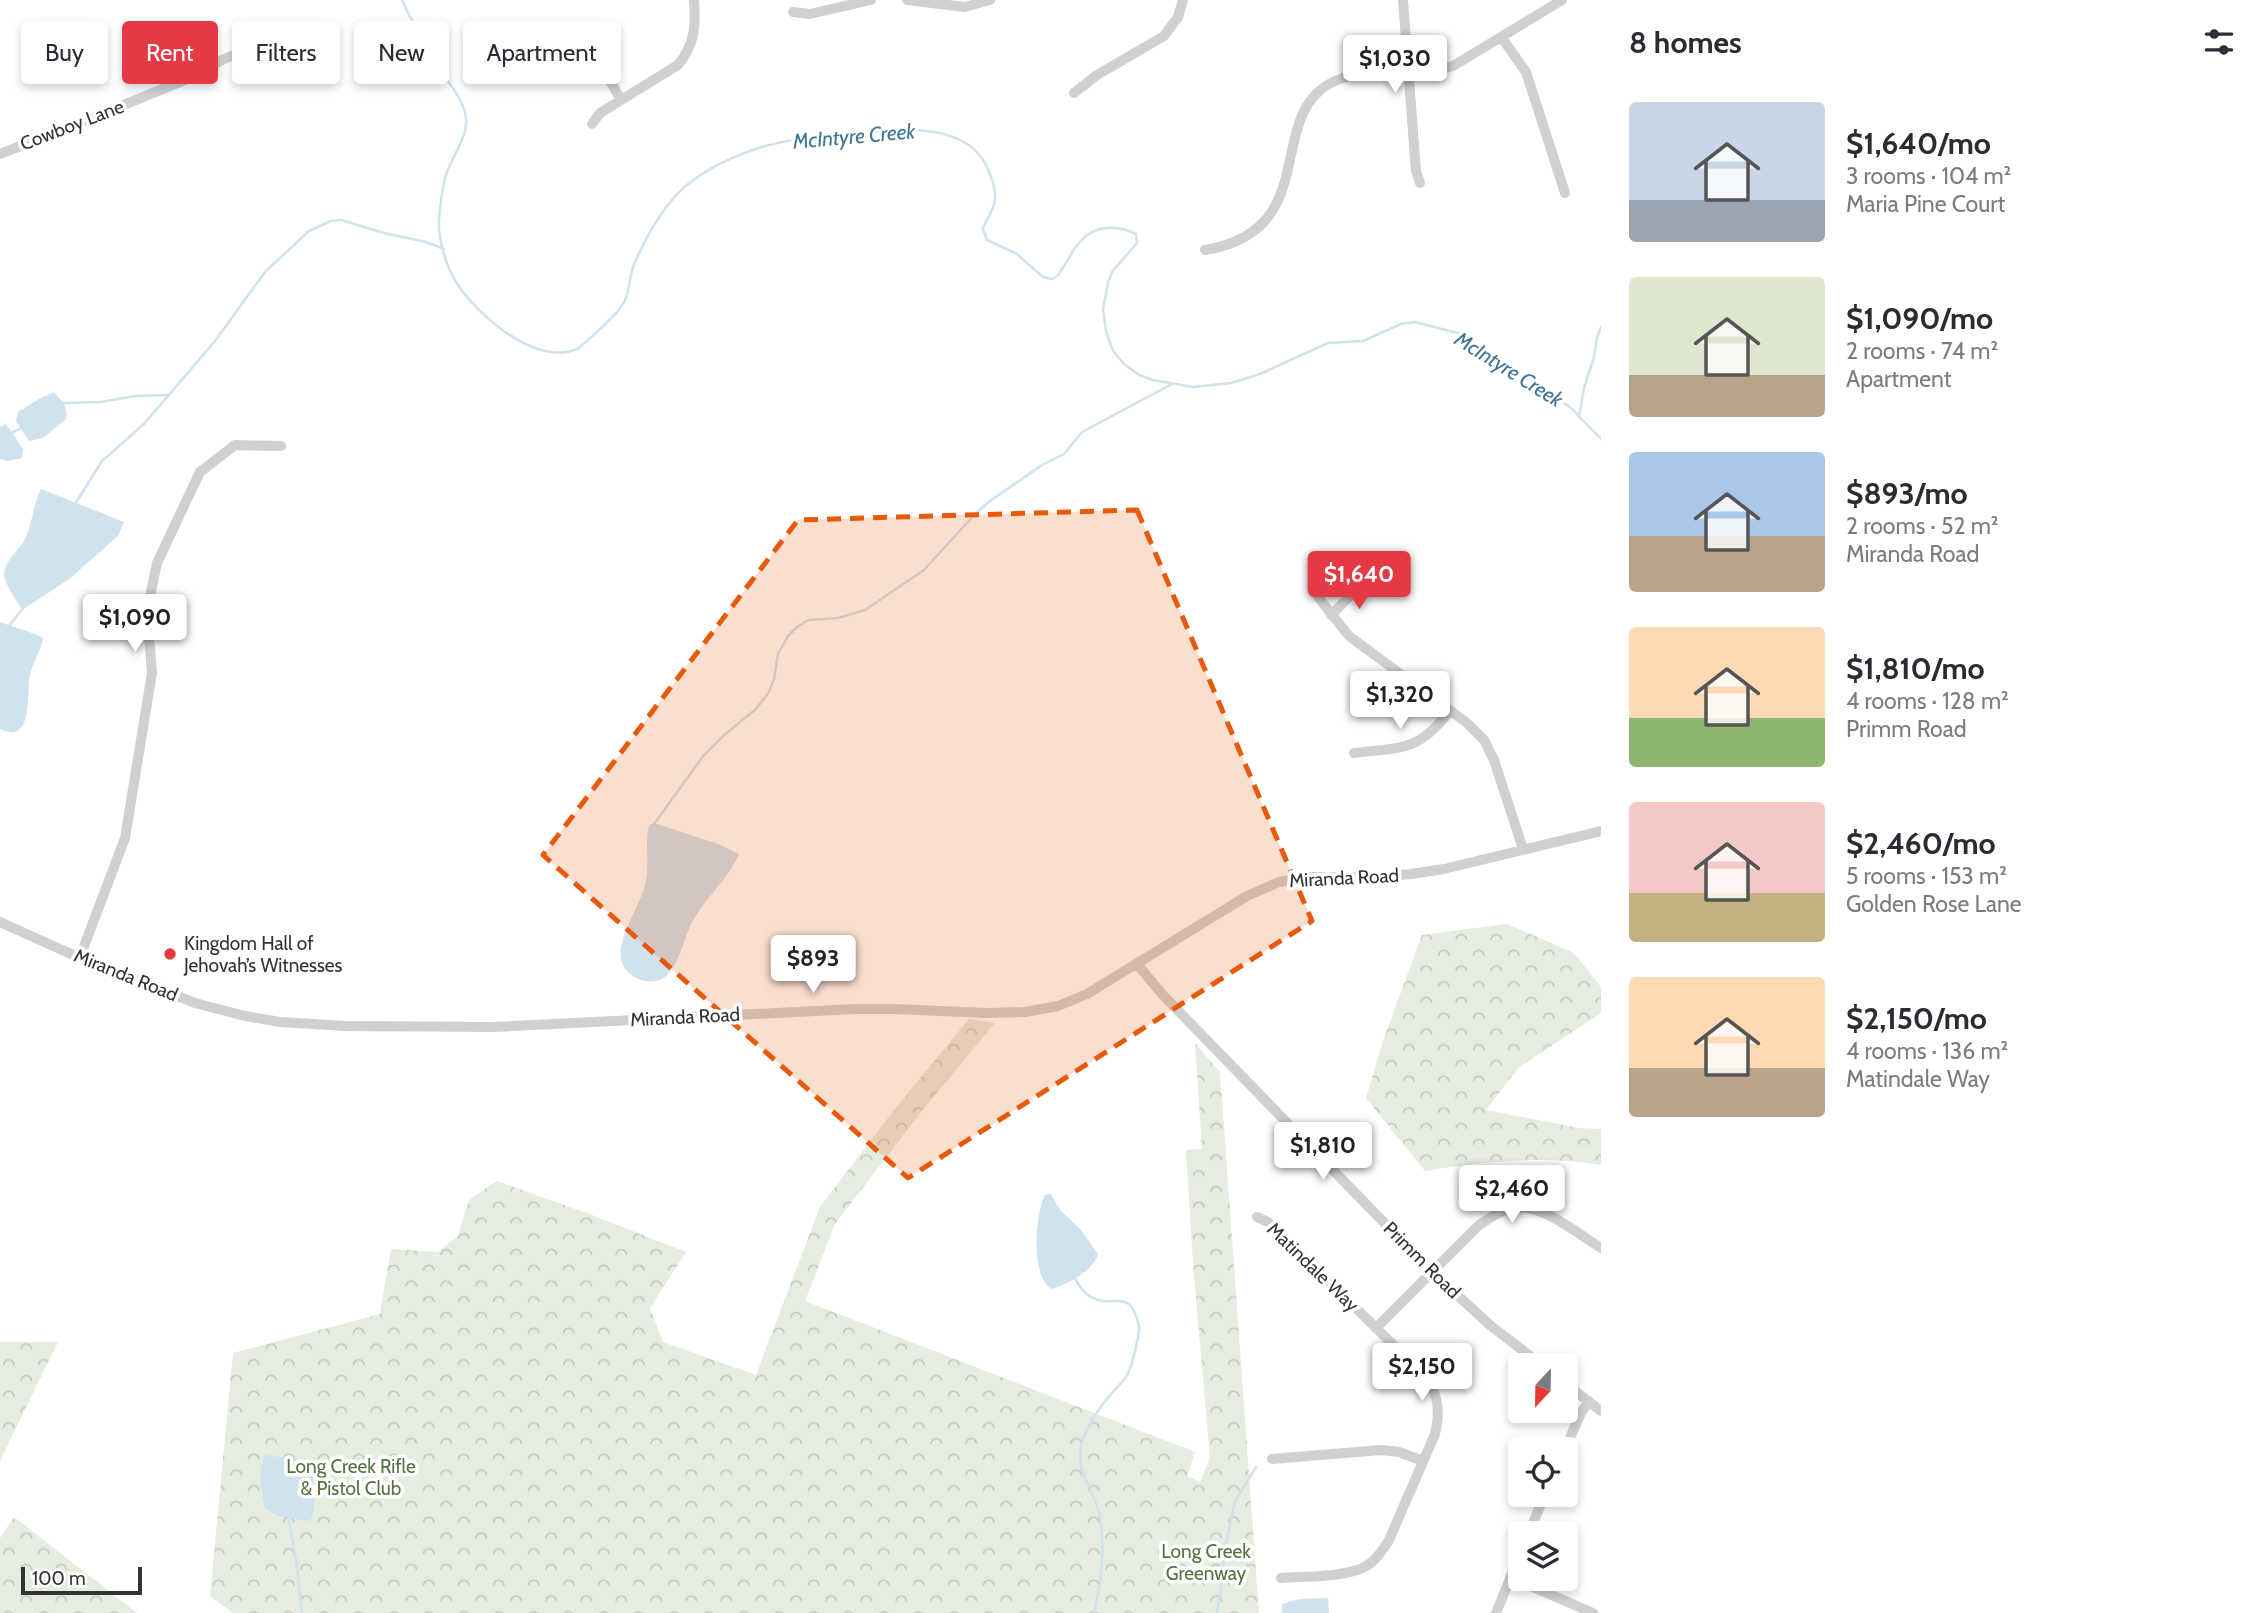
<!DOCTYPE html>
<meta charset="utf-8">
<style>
:root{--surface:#fff;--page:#f2f2f3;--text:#2b2b33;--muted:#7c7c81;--accent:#e63946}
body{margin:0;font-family:Cabin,sans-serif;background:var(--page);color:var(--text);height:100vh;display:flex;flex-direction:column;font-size:26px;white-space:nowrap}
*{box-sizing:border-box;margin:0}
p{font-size:23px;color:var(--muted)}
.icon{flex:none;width:38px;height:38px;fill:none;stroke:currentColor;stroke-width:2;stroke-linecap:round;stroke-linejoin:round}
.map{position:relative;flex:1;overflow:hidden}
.panel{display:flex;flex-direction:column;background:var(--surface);width:665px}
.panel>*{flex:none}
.banner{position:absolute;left:21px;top:21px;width:665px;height:63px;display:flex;gap:14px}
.needle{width:46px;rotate:202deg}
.controls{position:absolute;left:1508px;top:1353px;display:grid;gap:14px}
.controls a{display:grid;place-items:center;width:70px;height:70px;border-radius:7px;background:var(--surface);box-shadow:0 4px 10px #0003;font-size:35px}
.scale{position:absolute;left:21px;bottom:18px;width:121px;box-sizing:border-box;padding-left:7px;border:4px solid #333;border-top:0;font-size:19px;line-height:24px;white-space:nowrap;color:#333;-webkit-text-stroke:5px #fff;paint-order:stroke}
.price{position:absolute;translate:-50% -60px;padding:0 16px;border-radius:7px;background:#fff;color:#222;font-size:23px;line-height:46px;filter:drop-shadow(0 2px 4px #0008)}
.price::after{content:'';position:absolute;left:50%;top:42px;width:21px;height:16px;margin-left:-10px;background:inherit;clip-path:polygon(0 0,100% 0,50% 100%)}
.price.current{background:var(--accent);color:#fff}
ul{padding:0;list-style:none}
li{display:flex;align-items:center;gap:21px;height:175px;padding:0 28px}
li span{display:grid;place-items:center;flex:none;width:196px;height:140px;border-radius:7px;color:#555}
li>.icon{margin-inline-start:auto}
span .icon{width:84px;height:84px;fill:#fffc;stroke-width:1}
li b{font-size:30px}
h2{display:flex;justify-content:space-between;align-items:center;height:84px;padding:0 28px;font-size:30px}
.chip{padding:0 24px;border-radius:7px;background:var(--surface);box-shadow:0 4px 10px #0003;font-size:24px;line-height:63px}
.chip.current{background:var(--accent);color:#fff}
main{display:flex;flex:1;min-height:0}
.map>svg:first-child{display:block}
</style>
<main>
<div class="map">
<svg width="1601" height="1613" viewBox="0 0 1601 1613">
<defs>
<pattern id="forest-crowns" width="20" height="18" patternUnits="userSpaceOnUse" patternTransform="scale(1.75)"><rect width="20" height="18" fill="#e6ecdf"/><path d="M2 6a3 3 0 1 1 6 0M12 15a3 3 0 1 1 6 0" fill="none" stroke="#c6cbc0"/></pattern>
</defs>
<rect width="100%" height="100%" fill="#fff"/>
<path fill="url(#forest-crowns)" d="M1507 924 1574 953 1601 987V1013L1518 1068 1486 1110 1579 1128 1601 1129V1165C1543 1155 1482 1162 1425 1171L1366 1098 1384 1038 1422 935Z
M969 1019 995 1023 921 1112 835 1224 805 1301 1195 1452 1187 1476 1200 1482 1210 1458 1193 1264 1186 1150 1202 1149 1195 1043 1220 1072 1259 1613H233L210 1596 233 1353 380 1314 391 1249 438 1252 458 1236 469 1200 497 1181 592 1215 686 1252 650 1308 663 1342 756 1375 820 1207 894 1110Z
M0 1342H58L0 1461Z
M14 1517 137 1613H0V1538Z"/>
<path fill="#cfe2ee" d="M54 392C61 400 69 408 66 419L43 438 29 441 16 421 18 412 39 399Z
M6 424 23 449 22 458 8 461 0 459V427Z
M41 489 124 522 118 536 68 580 22 610C17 601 5 584 4 575 4 560 21 549 26 537 33 521 33 504 41 489Z
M0 622 35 634 43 638C41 651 33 662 30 675 26 693 34 746 0 729Z
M654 823 718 844 739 854C727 882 701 901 689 929 682 944 679 964 666 976 651 989 623 977 621 958 618 937 638 909 644 888 651 868 644 846 649 825Z
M1051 1194 1060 1210 1081 1230 1098 1254C1093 1271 1068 1284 1052 1289 1030 1278 1035 1214 1045 1195Z
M266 1455 308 1461C313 1478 317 1500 312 1518L307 1521 278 1516 265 1508C262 1493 256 1469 266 1455Z
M1328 1598 1329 1613H1282V1604L1299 1599Z"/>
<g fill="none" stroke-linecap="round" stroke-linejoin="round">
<path stroke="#cfe2ee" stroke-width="2.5" d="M402 0C413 26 429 50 444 75 452 88 464 101 466 118 468 138 450 159 445 178 442 191 440 206 439 220 438 239 446 266 456 282 477 315 537 368 579 348 593 335 610 322 621 307 631 294 628 276 635 262 648 233 666 200 692 181 712 166 737 155 759 148 788 138 819 138 849 135 892 130 966 118 988 169 992 179 996 189 995 200 994 210 986 219 983 229L987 240 1017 254 1043 277 1052 279 1057 276C1066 266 1070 253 1079 243 1094 224 1117 225 1136 234L1137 243 1112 272 1108 283 1103 309 1106 331 1113 351 1124 364 1139 375 1153 380 1193 387 1231 383 1260 374 1328 343 1363 341 1401 324 1415 322 1461 334 1542 387 1571 408 1601 439
M64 403 101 402 135 396 168 395
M1579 417 1584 388 1594 357 1597 338 1601 327
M9 434 21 428
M75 504 102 461 144 424 215 341 265 272 309 231 331 221 341 220 384 233 426 242 444 249
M9 628V626L23 608
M654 824 704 755 723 736 756 709 769 692 774 679 778 654 788 636 797 627 808 620 838 618 865 610 924 570 975 514 990 501 1042 465 1064 454 1082 432 1172 384
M1074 1277C1078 1284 1083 1293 1091 1297 1113 1310 1130 1285 1139 1326 1140 1332 1137 1340 1136 1347 1134 1356 1131 1369 1126 1377 1123 1382 1116 1388 1112 1393 1099 1408 1085 1427 1081 1448 1076 1472 1094 1490 1099 1513 1106 1547 1102 1580 1094 1613
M288 1515 297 1566 302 1613
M1217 1613 1223 1574 1224 1553 1235 1501 1256 1467"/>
<path stroke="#d0d0d0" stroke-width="10" d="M907 0 965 7 990 0
M1403 0 1416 171 1420 183
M793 12 810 14 871 0
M1502 38 1526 72 1565 193
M598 44 599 61 621 100
M1074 93 1097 75 1164 36 1178 17 1183 0
M592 124 600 113 678 65C695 44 696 26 694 0
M0 154 121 106 192 77 224 59 297 29
M1205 250C1325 230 1262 114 1335 81 1367 67 1407 72 1441 69L1453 66 1562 0
M1318 597 1349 636 1467 723 1484 740 1494 760 1523 849
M1331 615 1363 583
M1354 753C1402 747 1419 752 1450 710
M0 922 71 954 195 1003 245 1016 280 1022 346 1026 493 1027 856 1009H894L987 1013 1025 1012 1058 1006 1087 994 1247 896 1279 882 1313 877H1380L1411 874 1444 869 1601 831
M80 957 125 838 152 673 147 611 157 563 200 472 235 445 281 446
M1137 964 1162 994 1432 1272 1491 1326 1542 1365
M1257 1217 1268 1222 1421 1372C1438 1391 1441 1409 1435 1434L1389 1540C1383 1550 1377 1559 1368 1565 1348 1578 1305 1576 1281 1578
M1376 1328 1478 1226C1488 1219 1499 1211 1512 1208 1543 1203 1576 1233 1601 1248
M1566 1384 1601 1411
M1565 1449 1581 1413 1589 1401
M1272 1459 1381 1450 1399 1452 1423 1461
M1529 1533 1545 1494
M1510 1577 1593 1613
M1496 1613 1521 1552"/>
</g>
<path fill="#e8590c" fill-opacity="0.2" stroke="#e8590c" stroke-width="5" stroke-dasharray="14 9" stroke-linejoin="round" d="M1137 510 1312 921 908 1178 543 855 798 520Z"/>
<circle fill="#e63946" stroke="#fff" stroke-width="2.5" cx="170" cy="954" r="7"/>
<g text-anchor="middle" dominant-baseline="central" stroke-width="7" stroke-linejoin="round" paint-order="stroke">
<g font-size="19" fill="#333" stroke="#fff">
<text transform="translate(72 125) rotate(-21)">Cowboy Lane</text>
<text transform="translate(1344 878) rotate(-3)">Miranda Road</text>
<text transform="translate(126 975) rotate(22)">Miranda Road</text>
<text transform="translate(685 1017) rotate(-3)">Miranda Road</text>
<text transform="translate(1422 1260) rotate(45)">Primm Road</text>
<text transform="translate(1313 1267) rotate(44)">Matindale Way</text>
</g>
<g font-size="19" fill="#333" stroke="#fff" text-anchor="start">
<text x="184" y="943">Kingdom Hall of<tspan x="184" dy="22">Jehovah’s Witnesses</tspan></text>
</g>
<g font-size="19" fill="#56703f" stroke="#fff">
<text x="351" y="1466">Long Creek Rifle<tspan x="351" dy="22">&amp; Pistol Club</tspan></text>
<text x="1206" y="1551">Long Creek<tspan x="1206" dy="22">Greenway</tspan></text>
</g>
<g font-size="21" font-style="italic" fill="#3f7597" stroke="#fff">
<text transform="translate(854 136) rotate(-5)">McIntyre Creek</text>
<text transform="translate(1509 369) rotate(32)">McIntyre Creek</text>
</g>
</g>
</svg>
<div class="controls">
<a><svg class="needle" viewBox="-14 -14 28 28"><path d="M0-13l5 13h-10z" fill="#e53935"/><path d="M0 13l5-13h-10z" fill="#7c7c81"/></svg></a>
<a><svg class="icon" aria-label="locate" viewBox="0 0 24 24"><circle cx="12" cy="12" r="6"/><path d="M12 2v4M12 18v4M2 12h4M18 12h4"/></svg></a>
<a><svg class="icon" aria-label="layers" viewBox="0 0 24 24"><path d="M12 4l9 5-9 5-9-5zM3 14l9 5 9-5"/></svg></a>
</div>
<div class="scale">100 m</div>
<b class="price" style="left:1395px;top:95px">$1,030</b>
<b class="price current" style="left:1359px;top:611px">$1,640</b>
<b class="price" style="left:135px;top:654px">$1,090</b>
<b class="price" style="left:1400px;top:731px">$1,320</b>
<b class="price" style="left:813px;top:995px">$893</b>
<b class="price" style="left:1323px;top:1182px">$1,810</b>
<b class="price" style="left:1512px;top:1225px">$2,460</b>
<b class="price" style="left:1422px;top:1403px">$2,150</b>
<div class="banner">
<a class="chip">Buy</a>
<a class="chip current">Rent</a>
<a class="chip">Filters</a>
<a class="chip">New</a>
<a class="chip">Apartment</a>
</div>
</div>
<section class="panel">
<h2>8 homes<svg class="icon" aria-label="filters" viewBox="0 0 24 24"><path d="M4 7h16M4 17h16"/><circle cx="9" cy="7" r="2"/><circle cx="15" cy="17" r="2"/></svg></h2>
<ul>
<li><span style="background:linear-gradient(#c9d6e8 70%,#9aa5b1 0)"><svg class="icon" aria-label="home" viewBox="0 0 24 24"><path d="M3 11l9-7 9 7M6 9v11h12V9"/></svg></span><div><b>$1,640/mo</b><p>3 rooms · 104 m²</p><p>Maria Pine Court</p></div></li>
<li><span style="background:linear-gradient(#dfe7d0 70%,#b9a48a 0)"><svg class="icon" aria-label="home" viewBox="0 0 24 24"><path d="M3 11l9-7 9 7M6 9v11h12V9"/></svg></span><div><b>$1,090/mo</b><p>2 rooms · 74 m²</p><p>Apartment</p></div></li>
<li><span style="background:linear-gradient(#a9c7e8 60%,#b9a48a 0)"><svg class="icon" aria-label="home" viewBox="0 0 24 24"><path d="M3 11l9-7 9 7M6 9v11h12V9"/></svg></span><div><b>$893/mo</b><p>2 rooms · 52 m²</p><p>Miranda Road</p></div></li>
<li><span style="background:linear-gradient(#ffd9b3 65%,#8fb573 0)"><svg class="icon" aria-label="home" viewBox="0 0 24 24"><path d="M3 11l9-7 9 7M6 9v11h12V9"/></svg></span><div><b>$1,810/mo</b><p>4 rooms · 128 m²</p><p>Primm Road</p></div></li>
<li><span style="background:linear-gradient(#f6c9c9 65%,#c2b280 0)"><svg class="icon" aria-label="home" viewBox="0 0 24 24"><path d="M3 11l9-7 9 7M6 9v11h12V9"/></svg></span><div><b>$2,460/mo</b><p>5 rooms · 153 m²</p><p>Golden Rose Lane</p></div></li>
<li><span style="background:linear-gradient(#ffd9b3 65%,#b9a48a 0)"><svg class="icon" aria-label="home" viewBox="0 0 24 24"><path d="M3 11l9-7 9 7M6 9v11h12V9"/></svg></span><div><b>$2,150/mo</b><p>4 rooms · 136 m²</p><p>Matindale Way</p></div></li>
</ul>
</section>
</main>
